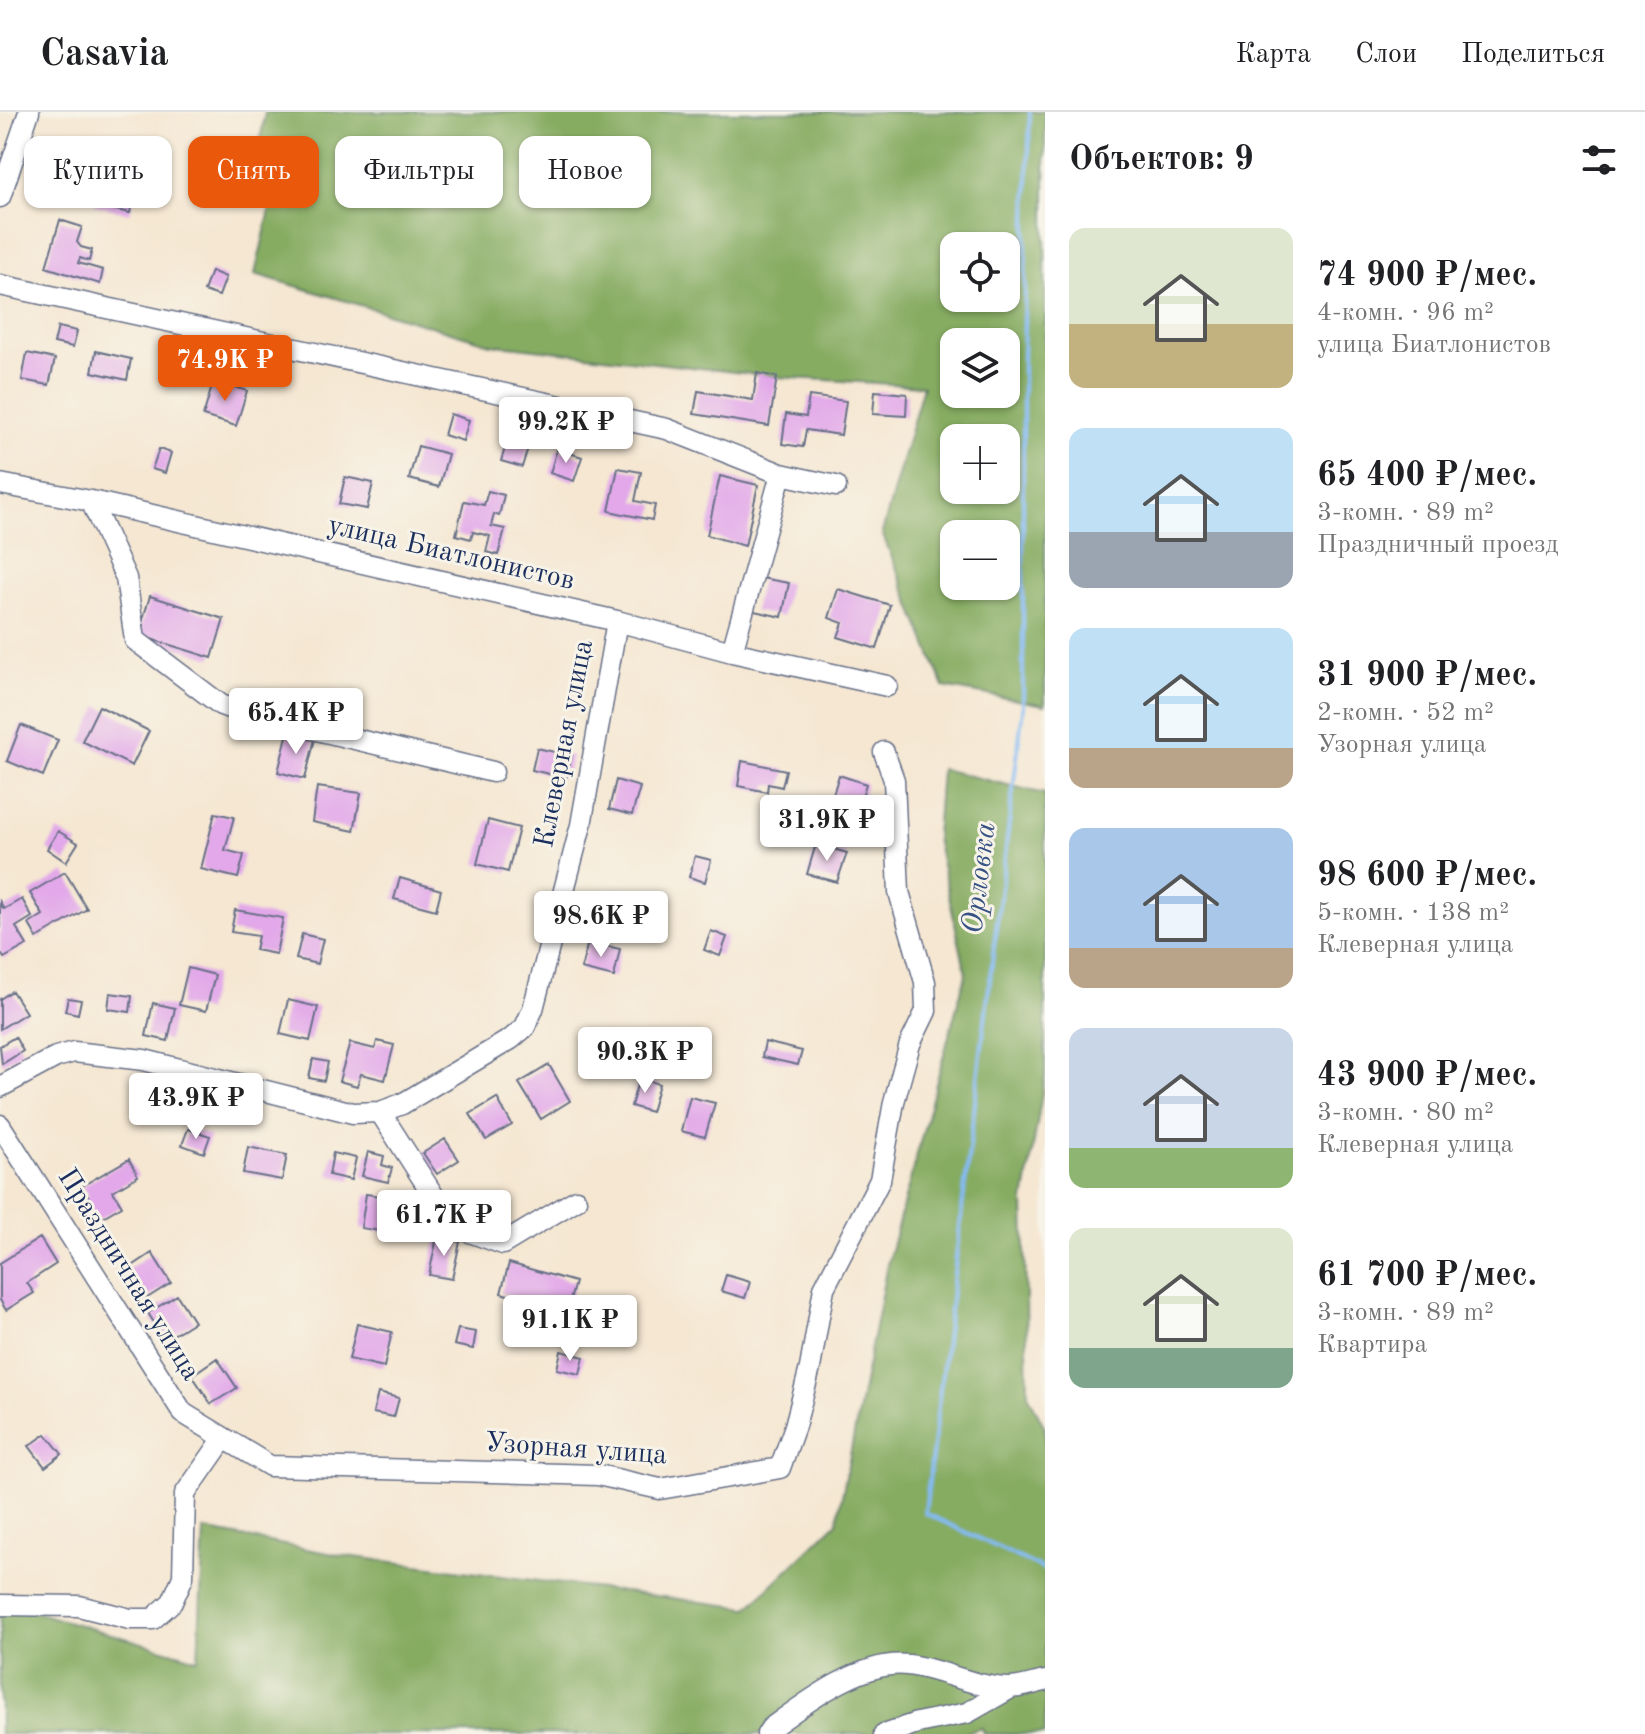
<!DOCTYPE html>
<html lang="ru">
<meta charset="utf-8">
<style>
:root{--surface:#fff;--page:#f6f6f6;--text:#202124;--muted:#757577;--line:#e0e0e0;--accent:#ea580c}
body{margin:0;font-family:"Old Standard TT",serif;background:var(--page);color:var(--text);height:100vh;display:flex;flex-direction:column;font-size:30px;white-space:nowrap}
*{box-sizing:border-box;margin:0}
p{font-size:26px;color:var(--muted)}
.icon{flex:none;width:44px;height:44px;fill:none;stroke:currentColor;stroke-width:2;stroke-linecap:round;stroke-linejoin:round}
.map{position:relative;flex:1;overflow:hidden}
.drawer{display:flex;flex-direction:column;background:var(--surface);width:600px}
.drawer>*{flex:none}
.banner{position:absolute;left:24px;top:24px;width:760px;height:72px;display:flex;gap:16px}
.buttons{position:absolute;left:940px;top:120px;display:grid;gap:16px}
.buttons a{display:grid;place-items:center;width:80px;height:80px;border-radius:16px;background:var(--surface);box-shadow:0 2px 6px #0004;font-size:40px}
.price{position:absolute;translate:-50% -68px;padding:0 18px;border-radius:8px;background:#fff;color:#222;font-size:26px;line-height:52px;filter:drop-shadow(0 2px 4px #0008)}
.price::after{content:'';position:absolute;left:50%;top:48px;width:24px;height:18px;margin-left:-12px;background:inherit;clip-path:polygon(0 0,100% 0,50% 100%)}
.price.current{background:var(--accent);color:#fff}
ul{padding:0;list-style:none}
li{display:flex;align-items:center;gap:24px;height:200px;padding:0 24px}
li span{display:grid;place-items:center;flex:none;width:224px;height:160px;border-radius:16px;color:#555}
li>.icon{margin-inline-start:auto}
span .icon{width:96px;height:96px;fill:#fffc;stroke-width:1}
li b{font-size:34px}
h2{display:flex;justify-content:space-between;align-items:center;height:96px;padding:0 24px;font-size:34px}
.chip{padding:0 28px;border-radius:16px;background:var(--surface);box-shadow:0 2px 6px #0004;font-size:28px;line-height:72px}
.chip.current{background:var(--accent);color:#fff}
header{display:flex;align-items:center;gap:48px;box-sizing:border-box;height:112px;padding:0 40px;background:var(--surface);border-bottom:2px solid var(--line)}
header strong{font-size:38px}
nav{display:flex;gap:44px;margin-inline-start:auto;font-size:28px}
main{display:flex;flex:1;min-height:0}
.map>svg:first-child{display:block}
</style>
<header>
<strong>Casavia</strong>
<nav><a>Карта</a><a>Слои</a><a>Поделиться</a></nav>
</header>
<main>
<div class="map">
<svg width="1045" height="1622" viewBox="0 0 1045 1622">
<rect width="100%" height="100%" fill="#f7f3e8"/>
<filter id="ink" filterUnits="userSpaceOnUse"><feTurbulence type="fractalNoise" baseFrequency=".0125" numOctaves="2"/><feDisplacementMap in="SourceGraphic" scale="16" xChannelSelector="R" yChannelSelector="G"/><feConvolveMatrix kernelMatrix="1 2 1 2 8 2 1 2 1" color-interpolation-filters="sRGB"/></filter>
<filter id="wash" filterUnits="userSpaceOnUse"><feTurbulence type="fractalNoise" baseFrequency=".006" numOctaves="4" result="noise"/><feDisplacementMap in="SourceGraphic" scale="32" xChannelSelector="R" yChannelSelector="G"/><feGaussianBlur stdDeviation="1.8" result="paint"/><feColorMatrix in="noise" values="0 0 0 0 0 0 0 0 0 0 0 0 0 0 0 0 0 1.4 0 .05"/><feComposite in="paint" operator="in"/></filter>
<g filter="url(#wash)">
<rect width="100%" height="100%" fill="#f5e7d2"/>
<path fill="#86ac62" stroke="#506e60" stroke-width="2" fill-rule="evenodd" d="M265 0H1045V593L944 575 882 421 923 274 777 265 491 232 255 162 273 85 256 54ZM954 134H1006V186H954ZM954 230H1006V282H954ZM954 326H1006V378H954ZM954 422H1006V474H954Z
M941 657 1045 682V964L1024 1089 1028 1282 1045 1316V1622H984L982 1616 962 1622H0V1490L198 1547 204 1418 339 1443 748 1496 837 1410 887 1153 966 861 936 726Z"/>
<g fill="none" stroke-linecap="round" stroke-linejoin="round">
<path stroke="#85bcf5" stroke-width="4" d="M1030 0 1023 247V596L925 1401 1045 1458"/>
</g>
<g id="blocks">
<path fill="#e2a8e9" d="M55 47 111 60 108 75 134 82 130 101 94 93 97 89 48 77Z
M60 108 82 115 77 130 81 135 92 138 89 149 80 146 78 151 103 158 100 172 46 155Z
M211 159 226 165 219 184 204 179Z
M58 215 77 219 73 235 54 231Z
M96 239 131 247 127 268 92 260Z
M27 241 55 247 49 273 22 268Z
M757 261 777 265 769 314 694 302 698 279 753 288Z
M214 268 247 279 236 314 203 304Z
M875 279 907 282 906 304 873 302Z
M809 284 846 289 841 323 806 318 803 335 782 332 786 302 806 305Z
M450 302 469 308 463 329 444 323Z
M510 320 531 326 522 355 501 349Z
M418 334 448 342 439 375 409 367Z
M159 337 171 341 165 361 152 357Z
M557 337 582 345 574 369 550 361Z
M618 356 641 360 635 389 655 393 652 408 609 399Z
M720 364 758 373 745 434 707 423Z
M345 365 373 371 367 397 339 392Z
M488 379 504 383 499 404 494 402 491 414 505 417 498 443 486 440 490 424 473 420 471 427 456 423 464 389 484 393Z
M761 466 789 471 782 505 754 499Z
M838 477 890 493 877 537 838 525 843 511 829 506Z
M150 484 224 507 212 546 138 523Z
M99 594 149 619 132 654 82 629Z
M21 613 58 628 43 664 7 649Z
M288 620 315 627 305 667 278 660Z
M537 636 572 644 566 666 532 658Z
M742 649 786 658 782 675 768 672 767 680 738 674Z
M839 663 866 672 857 700 830 692Z
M616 668 640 675 632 703 609 697Z
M317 675 361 681 354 719 312 710Z
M215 701 234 705 225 738 244 743 238 766 201 757Z
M488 708 519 716 508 760 477 752Z
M58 719 78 731 66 750 47 737Z
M816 732 847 741 837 770 807 762Z
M695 744 711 748 705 770 689 765Z
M65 760 87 797 37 826 29 812 43 803 30 781Z
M400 766 441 778 436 798 394 787Z
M603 780 635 791 627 817 594 807Z
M22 787 32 805 16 815 27 833 4 846 0 840V790L4 797Z
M235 798 283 806 276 842 255 838 258 824 231 820Z
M711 819 727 825 720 844 704 838Z
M302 822 323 827 317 852 296 847Z
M588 830 620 837 614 865 581 857Z
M188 856 215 863 206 899 179 893Z
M12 879 26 901 0 917V887Z
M110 881 132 884 130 900 108 897Z
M68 886 81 888 78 902 65 899Z
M288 888 318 895 310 929 280 922Z
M153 891 175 896 168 929 146 924Z
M15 925 23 939 2 952 0 934Z
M377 929 394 933 385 968 361 962 357 974 339 969 350 931 375 937Z
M765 930 802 939 798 953 762 945Z
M313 947 328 950 324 969 309 966Z
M549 953 570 989 541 1007 519 971Z
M639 966 659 972 651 1000 631 994Z
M690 985 715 991 705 1025 681 1019Z
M497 986 512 1013 486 1028 470 1002Z
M188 1017 210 1024 204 1041 182 1033Z
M445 1027 459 1048 437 1062 423 1041Z
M248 1035 287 1043 282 1068 243 1061Z
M368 1040 384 1044 382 1053 392 1056 388 1070 362 1064Z
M333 1041 356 1046 351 1068 329 1063Z
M129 1047 138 1064 113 1079 122 1094 96 1109 82 1085 88 1084 82 1074Z
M366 1082 400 1087 393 1121 361 1116Z
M437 1125 460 1130 452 1167 429 1163Z
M40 1126 56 1152 27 1171 34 1181 6 1198 0 1188V1151Z
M152 1141 171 1171 144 1188 125 1159Z
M509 1151 575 1170 567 1200 501 1181Z
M726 1163 750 1170 745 1186 721 1179Z
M177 1183 194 1210 165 1228 148 1201Z
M357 1212 392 1220 384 1255 349 1247Z
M458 1217 476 1220 473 1237 454 1233Z
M561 1239 584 1245 580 1262 557 1257Z
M217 1246 237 1276 211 1292 192 1263Z
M378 1281 399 1286 394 1305 373 1301Z
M46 1322 62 1342 45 1355 29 1334Z"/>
</g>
</g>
<g filter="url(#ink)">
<use href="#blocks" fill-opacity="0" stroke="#676f87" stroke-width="2"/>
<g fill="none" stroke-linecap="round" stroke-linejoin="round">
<defs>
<path id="minor" d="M0 85 29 0
M0 173 667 317 781 362 836 374
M0 372 91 389 617 509 732 540 887 574
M91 389 126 466 135 528 221 593 237 599 493 660
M732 540 781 362
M0 975 56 945 74 940 144 948 353 1001 380 1000 402 992 511 927 525 915 533 897 581 713 617 509
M380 1000 453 1114 503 1132 576 1088
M0 1013 183 1301 270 1354 598 1363 660 1377 780 1356 795 1314 810 1256 824 1176 880 1068 894 990 910 932 926 899 925 870 899 780 894 668 884 640
M0 1493 79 1494 130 1507H153L172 1490 183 1465 185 1382 224 1326
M767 1622 771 1616C805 1591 863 1547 908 1553 942 1557 975 1576 1009 1576 1021 1576 1034 1571 1045 1569
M884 1622 917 1611 967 1601 1011 1576"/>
</defs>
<use href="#minor" stroke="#676f87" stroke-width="23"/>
<use href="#minor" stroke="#fff" stroke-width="20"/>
</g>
</g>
<g text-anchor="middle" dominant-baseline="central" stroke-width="6" stroke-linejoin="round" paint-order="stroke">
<g font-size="28" fill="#1b2f5e" stroke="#f7f3e8">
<text transform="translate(451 442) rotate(13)">улица Биатлонистов</text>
<text transform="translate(565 632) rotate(-79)">Клеверная улица</text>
<text transform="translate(128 1163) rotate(58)">Праздничная улица</text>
<text transform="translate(576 1338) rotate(4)">Узорная улица</text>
</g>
<g font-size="30" font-style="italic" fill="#365284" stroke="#f7f3e8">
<text transform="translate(980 766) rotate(-83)">Орловка</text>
</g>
</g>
</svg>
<div class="buttons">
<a><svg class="icon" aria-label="locate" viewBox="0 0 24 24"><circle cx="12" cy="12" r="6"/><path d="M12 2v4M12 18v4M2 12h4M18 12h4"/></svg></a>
<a><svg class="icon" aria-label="layers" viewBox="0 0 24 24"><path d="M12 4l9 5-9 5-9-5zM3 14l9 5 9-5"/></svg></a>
<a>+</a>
<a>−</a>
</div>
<b class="price current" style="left:225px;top:291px">74.9K ₽</b>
<b class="price" style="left:566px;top:353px">99.2K ₽</b>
<b class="price" style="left:296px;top:644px">65.4K ₽</b>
<b class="price" style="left:827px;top:751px">31.9K ₽</b>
<b class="price" style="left:601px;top:847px">98.6K ₽</b>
<b class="price" style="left:645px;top:983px">90.3K ₽</b>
<b class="price" style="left:196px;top:1029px">43.9K ₽</b>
<b class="price" style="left:444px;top:1146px">61.7K ₽</b>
<b class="price" style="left:570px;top:1251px">91.1K ₽</b>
<div class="banner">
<a class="chip">Купить</a>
<a class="chip current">Снять</a>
<a class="chip">Фильтры</a>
<a class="chip">Новое</a>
</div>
</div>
<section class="drawer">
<h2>Объектов: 9<svg class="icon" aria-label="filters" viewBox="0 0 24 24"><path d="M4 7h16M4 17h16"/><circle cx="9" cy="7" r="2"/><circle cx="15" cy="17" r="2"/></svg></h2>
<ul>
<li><span style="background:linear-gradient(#dfe7d0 60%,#c2b280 0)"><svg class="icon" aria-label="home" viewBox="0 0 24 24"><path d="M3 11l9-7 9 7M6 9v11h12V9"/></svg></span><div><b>74 900 ₽/мес.</b><p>4-комн. · 96 m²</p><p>улица Биатлонистов</p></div></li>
<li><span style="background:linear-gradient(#bfe0f5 65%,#9aa5b1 0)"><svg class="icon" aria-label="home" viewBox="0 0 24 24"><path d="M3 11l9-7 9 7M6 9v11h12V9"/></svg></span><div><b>65 400 ₽/мес.</b><p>3-комн. · 89 m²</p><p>Праздничный проезд</p></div></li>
<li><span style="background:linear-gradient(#bfe0f5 75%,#b9a48a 0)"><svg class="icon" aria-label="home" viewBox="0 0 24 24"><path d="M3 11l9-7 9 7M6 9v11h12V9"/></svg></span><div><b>31 900 ₽/мес.</b><p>2-комн. · 52 m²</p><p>Узорная улица</p></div></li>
<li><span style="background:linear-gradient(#a9c7e8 75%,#b9a48a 0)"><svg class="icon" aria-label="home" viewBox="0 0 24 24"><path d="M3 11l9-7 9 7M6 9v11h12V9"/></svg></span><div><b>98 600 ₽/мес.</b><p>5-комн. · 138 m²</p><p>Клеверная улица</p></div></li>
<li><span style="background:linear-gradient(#c9d6e8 75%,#8fb573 0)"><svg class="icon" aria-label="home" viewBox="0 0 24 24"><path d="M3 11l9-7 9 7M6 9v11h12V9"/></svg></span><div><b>43 900 ₽/мес.</b><p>3-комн. · 80 m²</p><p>Клеверная улица</p></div></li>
<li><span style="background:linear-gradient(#dfe7d0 75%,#7fa58c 0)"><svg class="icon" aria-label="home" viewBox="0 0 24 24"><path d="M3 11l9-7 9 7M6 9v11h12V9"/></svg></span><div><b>61 700 ₽/мес.</b><p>3-комн. · 89 m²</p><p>Квартира</p></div></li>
</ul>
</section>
</main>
